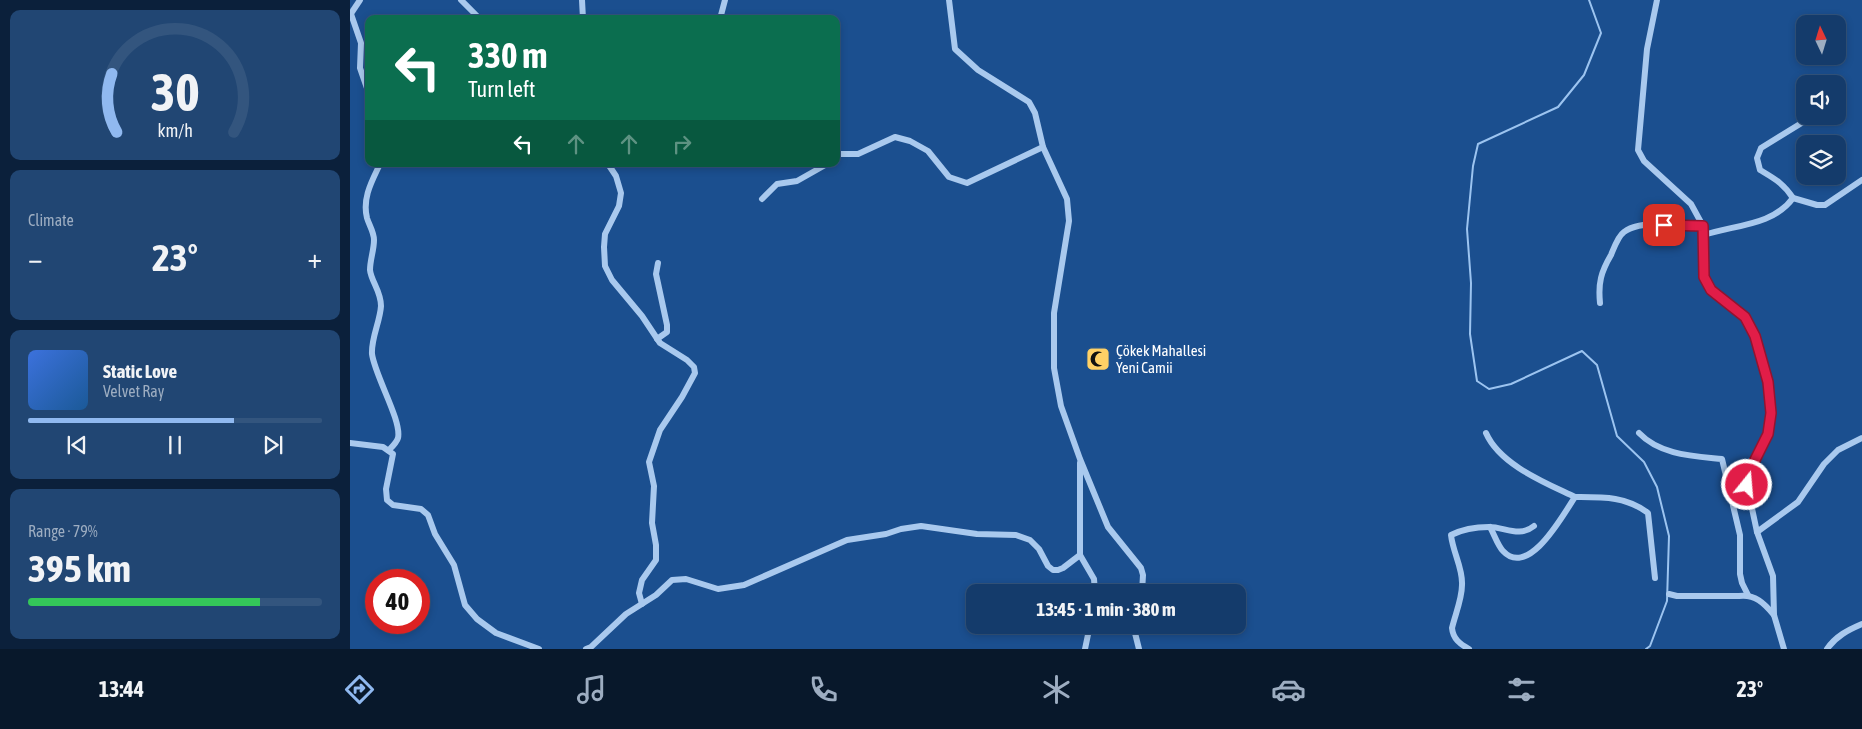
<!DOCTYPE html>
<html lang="en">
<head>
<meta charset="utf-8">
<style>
	:root { --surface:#143b6b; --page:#214673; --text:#f1f3f6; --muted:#9dadc1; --line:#33557e; --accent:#90b9f0 }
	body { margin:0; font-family:"Asap Condensed",sans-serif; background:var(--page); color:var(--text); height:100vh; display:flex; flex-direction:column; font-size:19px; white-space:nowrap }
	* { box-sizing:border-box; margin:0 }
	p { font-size:16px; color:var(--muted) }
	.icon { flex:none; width:28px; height:28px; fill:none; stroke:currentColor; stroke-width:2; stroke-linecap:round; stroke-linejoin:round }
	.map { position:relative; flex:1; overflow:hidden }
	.sheet { display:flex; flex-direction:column; gap:10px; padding:10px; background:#0b203b; width:350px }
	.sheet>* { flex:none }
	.banner { position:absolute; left:15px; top:15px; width:475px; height:152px; border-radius:10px; box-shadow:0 2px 8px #0003,0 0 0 1px var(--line); background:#0b6e4f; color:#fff; overflow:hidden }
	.needle { width:32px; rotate:356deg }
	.fabs { position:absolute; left:1446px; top:15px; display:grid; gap:10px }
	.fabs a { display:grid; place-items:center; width:50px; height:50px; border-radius:10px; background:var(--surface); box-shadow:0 2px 8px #0003,0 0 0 1px var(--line); font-size:25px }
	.speed { position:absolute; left:15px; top:569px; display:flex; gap:10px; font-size:25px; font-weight:700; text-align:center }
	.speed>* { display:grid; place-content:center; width:65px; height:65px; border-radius:50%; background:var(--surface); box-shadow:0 2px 8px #0003,0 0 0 1px var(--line); line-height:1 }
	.speed .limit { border:8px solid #d22; background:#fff; color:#111 }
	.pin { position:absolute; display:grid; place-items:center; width:42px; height:42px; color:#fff; margin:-21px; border-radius:10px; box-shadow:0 2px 8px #0006 }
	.me { position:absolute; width:55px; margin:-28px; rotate:17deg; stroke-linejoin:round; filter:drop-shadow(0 0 4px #0008) }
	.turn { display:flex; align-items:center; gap:18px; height:105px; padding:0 20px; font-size:22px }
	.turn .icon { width:65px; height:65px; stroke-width:2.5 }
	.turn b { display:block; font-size:35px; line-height:42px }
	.lanes { display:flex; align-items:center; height:48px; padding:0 20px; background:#0003; justify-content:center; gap:25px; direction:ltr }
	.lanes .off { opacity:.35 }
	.big { font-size:38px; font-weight:700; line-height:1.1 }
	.sheet .widget { flex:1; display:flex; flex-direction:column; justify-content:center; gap:8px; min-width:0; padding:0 18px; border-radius:10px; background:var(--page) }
	.sheet .dial { align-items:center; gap:0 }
	.dial svg { height:130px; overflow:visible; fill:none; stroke:var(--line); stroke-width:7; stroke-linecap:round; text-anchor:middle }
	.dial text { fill:var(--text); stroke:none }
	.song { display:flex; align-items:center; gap:15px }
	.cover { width:60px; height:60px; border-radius:8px; background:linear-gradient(135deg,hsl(220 70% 55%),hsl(210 70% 35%)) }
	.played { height:5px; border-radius:2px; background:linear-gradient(90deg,var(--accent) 70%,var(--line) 70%) }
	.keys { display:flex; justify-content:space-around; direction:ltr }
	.heat { display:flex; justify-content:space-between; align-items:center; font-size:28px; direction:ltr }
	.charge { height:8px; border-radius:4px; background:linear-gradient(90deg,#34c759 79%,var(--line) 0) }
	.trip { position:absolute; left:616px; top:584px; width:280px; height:50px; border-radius:10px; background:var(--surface); box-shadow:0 2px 8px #0003,0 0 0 1px var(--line); font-weight:700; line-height:50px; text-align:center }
	.dock { display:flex; height:80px; justify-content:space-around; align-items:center; background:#08182b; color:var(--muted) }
	.dock .icon { width:35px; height:35px }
	.dock .on { color:var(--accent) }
	.dock b { font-size:22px; color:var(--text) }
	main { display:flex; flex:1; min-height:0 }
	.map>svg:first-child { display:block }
</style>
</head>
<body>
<main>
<section class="sheet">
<div class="widget dial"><svg viewBox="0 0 100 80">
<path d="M14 69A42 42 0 1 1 86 69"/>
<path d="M14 69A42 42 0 0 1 11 33" stroke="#90b9f0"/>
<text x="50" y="56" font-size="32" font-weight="700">30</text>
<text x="50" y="72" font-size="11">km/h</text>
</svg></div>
<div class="widget"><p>Climate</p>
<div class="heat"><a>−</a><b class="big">23°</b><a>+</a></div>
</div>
<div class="widget">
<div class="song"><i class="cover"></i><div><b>Static Love</b><p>Velvet Ray</p></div></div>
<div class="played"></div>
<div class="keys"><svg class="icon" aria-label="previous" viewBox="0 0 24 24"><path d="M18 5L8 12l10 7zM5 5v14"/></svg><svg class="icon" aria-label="pause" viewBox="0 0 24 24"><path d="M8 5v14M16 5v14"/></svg><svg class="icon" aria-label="next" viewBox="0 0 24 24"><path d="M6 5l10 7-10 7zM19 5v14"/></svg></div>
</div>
<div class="widget"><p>Range · 79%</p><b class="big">395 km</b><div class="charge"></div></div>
</section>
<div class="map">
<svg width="1512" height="649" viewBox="0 0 1512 649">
	<rect width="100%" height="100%" fill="#1b4f8f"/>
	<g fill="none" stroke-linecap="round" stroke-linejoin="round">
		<path stroke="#9cc4f0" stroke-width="2" d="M1239,0L1251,33L1234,75L1208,107L1128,144L1123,166L1117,229L1121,283L1120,334L1127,381L1139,389L1161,384L1232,351L1247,365L1267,436L1294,462L1307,487L1319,536L1317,601L1300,646L1296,649"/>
		<g stroke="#a9c9ee" stroke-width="6">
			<path d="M111,0L130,19"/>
			<path d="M232,0L233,19"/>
			<path d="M599,0L605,49L628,70L679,102L685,113L693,147L717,199L719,221L704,313V368L711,406L730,459L758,527L791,568L793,575L792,592"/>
			<path d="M1307,0L1297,49L1288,150L1294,161L1341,204L1353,226L1354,277L1361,290L1395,317L1405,336L1418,382L1421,413L1418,434L1401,468L1397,485L1407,532L1423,576L1424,615L1434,649"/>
			<path d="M1,14L11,43L10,68L19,94"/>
			<path d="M0,15L10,0"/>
			<path d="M370,19L375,0"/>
			<path d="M486,154H508L545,137L560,141L578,151L599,177L617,183L693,147"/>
			<path d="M30,164C22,181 12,198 17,218C19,225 24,232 24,240C24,250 20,260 20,270C21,281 31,291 31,306C30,322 21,338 22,354C25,376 52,421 48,438C47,442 42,447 39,450"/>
			<path d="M258,164L266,176L271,193L269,206L255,234L254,247L255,266L262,280L292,316L310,343L337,360L344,367L345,373L332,397L310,430L299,462L304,486L302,523L306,545V560L292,580L289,593L292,604"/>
			<path d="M1443,198L1467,205H1475L1512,180"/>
			<path d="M412,199L427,184L447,181L477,164"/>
			<path d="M1354,235C1383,225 1423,226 1443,198C1433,183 1425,179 1410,170L1407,158L1411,148L1463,116"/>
			<path d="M1250,303C1248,283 1251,272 1261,255C1264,248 1268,236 1274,232C1289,220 1335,224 1353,226"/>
			<path d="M307,339L317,332V325L306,274L308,263"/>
			<path d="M1136,433C1150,465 1196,483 1225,497"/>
			<path d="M1289,433C1310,455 1343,456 1372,459L1390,535V574L1392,583L1398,595"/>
			<path d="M0,443L33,447L43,454L36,489L37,500L43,505L71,509L78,515L85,534L104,565L115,605L127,619L146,633L189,649"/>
			<path d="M730,463V555L744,579L745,592"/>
			<path d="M1140,527C1144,534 1148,546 1153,551C1179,579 1214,513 1225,497C1252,497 1276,496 1298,513L1305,578"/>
			<path d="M1407,532L1448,502L1474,464L1488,450L1512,438"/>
			<path d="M1319,594L1327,596H1389C1405,594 1414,603 1424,615"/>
			<path d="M783,625L789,649"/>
			<path d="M236,649L241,647L276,614L306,595L322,580L336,579L368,589L394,585L497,540L536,534L551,529L571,526L627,534L666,535L680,540L689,549L698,566L703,570H708L713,568L730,555"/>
			<path d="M735,649L740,625"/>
			<path d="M1119,649C1110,644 1103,639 1102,628C1105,615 1112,599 1112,585C1113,568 1103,553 1101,535C1113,529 1125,527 1139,527C1155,527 1169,538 1184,526"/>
			<path d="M1477,649C1486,636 1498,630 1512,624"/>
		</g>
	</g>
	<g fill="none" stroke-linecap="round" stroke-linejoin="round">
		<g stroke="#92132f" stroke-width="12">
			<path id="route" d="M1314,225L1353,226L1354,277L1361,290L1395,317L1405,336L1418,382L1421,413L1418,434L1401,468L1397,485"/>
		</g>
		<use href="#route" stroke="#e11d48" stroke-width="9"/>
	</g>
	<defs>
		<g id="mosque-square" transform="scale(1.25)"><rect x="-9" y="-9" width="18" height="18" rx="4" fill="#ffd166" stroke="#1b4f8f"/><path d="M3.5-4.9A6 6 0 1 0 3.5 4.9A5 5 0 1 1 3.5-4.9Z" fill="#111"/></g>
	</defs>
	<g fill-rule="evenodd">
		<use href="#mosque-square" x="748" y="359"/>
	</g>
	<g text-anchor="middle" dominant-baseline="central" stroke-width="5" stroke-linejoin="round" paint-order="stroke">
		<g font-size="15" fill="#fff" stroke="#1b4f8f" text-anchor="start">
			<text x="766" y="350">Çökek Mahallesi<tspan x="766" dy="17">Yeni Camii</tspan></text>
		</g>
	</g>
</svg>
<div class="fabs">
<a><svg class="needle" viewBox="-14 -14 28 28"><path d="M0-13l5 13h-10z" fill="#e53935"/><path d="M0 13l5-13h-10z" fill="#9dadc1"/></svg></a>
<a><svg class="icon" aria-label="sound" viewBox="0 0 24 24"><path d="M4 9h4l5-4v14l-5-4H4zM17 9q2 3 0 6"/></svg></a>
<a><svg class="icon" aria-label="layers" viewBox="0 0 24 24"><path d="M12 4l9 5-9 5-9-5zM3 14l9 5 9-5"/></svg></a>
</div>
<div class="speed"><div class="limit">40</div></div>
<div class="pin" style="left:1314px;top:225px;background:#d93025"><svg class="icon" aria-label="arrive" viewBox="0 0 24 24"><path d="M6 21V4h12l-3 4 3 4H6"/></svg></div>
<svg class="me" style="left:1397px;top:485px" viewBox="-20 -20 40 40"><circle r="17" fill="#e11d48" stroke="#fff" stroke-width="3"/><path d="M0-11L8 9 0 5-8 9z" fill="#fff"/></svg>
<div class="trip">13:45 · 1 min · 380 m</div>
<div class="banner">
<div class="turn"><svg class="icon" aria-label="left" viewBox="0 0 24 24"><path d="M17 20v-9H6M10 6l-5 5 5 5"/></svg><div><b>330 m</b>Turn left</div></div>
<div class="lanes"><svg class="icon" aria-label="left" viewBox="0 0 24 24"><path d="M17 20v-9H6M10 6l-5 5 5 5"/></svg><svg class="icon off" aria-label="ahead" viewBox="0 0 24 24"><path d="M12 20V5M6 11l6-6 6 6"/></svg><svg class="icon off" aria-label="ahead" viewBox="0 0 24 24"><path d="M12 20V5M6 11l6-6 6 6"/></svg><svg class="icon off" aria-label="right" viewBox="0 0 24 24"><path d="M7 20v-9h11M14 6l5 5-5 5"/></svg></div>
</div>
</div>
</main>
<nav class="dock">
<b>13:44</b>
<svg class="icon on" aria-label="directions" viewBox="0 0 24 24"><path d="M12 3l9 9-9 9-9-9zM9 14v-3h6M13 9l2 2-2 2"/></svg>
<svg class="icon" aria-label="music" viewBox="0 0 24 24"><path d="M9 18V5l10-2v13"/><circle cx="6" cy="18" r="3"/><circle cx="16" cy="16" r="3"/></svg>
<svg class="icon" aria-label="phone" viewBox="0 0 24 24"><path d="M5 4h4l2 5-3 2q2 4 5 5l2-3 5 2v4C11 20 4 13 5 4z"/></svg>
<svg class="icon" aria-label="climate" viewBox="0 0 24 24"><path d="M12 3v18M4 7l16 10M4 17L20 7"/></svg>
<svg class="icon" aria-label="car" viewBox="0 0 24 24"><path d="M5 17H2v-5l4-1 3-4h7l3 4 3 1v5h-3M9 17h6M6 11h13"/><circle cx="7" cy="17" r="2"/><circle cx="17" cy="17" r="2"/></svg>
<svg class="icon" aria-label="filters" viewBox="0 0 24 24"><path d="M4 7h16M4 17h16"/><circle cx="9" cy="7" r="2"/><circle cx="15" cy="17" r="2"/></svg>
<b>23°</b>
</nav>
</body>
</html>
